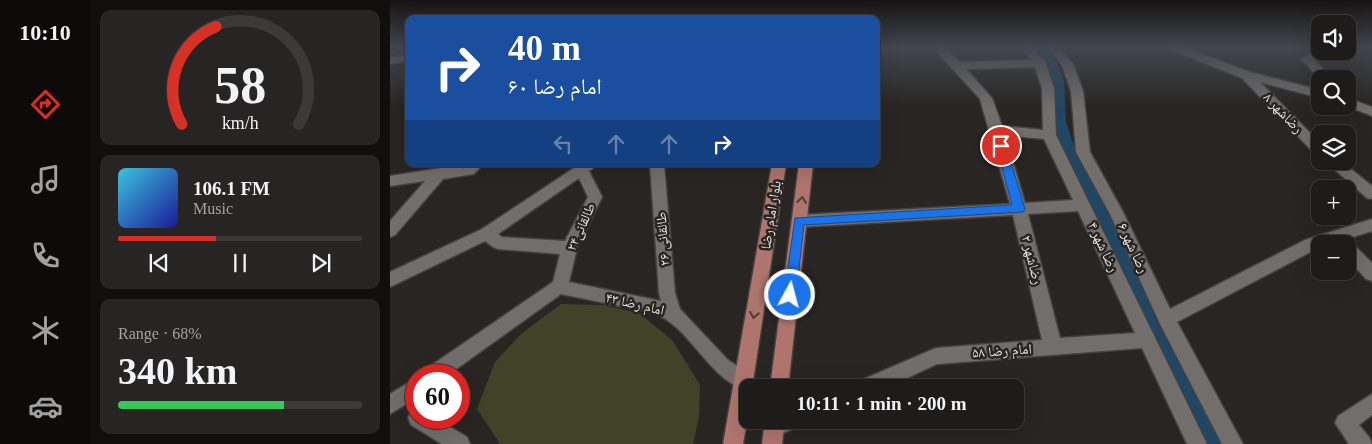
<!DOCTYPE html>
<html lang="en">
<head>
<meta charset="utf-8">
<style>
	:root { --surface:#1e1c1a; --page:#262523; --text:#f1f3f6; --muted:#a1a1a2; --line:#3c3a39; --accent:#d93025 }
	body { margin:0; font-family:"Times New Roman","Noto Naskh Arabic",serif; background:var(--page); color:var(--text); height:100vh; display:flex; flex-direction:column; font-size:19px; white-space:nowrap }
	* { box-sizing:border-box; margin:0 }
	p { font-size:16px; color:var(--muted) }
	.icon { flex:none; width:28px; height:28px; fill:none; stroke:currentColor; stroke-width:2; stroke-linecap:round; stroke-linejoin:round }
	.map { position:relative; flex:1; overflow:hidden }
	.side { display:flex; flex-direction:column; gap:10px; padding:10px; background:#100f0e; width:300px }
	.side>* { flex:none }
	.banner { position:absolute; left:15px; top:15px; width:475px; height:152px; border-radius:10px; box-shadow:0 5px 20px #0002,0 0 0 1px var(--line); background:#1a4fa0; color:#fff; overflow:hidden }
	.fabs { position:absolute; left:921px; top:15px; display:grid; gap:10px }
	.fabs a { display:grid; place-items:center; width:45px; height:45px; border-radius:10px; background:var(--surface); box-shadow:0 5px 20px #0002,0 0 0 1px var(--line); font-size:25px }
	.speed { position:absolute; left:15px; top:364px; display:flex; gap:10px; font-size:25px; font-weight:700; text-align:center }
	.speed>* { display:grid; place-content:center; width:65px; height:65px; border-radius:50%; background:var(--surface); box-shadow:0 5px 20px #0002,0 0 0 1px var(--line); line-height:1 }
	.speed .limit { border:8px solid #d22; background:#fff; color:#111 }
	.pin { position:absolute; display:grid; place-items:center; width:42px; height:42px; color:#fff; margin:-21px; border:2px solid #fff; border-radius:50%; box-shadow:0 1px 5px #0007 }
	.me { position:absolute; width:55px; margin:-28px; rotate:7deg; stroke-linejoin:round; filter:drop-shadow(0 0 4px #0008) }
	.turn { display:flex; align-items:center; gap:18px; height:105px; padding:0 20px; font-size:22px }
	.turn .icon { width:65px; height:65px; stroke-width:2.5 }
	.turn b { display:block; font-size:35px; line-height:42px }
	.lanes { display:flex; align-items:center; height:48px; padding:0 20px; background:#0003; justify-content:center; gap:25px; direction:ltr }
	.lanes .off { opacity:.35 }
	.big { font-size:38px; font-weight:600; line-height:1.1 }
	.side .tile { flex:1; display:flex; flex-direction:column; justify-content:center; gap:8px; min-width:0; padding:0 18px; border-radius:10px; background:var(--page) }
	.side .dial { align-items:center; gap:0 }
	.dial svg { height:130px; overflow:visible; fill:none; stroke:var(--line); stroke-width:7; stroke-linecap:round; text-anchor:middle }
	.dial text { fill:var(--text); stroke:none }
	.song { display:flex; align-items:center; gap:15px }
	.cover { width:60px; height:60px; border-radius:8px; background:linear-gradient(135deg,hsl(190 70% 55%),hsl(240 70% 35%)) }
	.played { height:5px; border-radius:2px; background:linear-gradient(90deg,var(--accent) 40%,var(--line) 40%) }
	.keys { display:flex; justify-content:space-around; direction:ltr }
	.charge { height:8px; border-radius:4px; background:linear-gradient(90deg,#34c759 68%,var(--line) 0) }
	.trip { position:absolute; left:349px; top:379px; width:285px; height:50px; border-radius:10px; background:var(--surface); box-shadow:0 5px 20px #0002,0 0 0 1px var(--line); font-weight:600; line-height:50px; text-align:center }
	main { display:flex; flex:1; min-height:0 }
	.dock { display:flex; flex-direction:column; width:90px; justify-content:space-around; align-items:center; background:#0c0b0a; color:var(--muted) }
	.dock .icon { width:35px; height:35px }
	.dock .selected { color:var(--accent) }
	.dock b { font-size:22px; color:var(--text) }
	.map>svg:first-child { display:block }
</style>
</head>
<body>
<main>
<nav class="dock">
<b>10:10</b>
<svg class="icon selected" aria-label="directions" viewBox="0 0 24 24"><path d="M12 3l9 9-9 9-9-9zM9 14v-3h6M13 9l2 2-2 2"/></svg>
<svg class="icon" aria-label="music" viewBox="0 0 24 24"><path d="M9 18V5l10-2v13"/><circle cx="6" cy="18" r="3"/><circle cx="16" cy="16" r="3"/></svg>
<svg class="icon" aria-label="phone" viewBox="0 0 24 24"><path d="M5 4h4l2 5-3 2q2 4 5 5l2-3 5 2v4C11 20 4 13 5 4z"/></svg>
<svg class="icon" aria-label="climate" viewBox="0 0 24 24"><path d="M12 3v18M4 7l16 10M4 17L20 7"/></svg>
<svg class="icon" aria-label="car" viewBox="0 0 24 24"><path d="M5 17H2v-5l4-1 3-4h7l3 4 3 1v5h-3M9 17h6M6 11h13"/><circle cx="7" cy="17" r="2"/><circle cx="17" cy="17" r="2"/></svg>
</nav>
<section class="side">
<div class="tile dial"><svg viewBox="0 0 100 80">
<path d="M14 69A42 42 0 1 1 86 69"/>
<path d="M14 69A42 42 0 0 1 35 9" stroke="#d93025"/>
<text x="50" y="56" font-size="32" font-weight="700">58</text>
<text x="50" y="72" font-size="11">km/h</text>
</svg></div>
<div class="tile">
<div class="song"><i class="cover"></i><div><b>106.1 FM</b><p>Music</p></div></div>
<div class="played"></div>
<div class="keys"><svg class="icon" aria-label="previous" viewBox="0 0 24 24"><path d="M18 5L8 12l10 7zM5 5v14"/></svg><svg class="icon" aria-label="pause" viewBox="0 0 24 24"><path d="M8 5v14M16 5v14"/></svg><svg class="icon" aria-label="next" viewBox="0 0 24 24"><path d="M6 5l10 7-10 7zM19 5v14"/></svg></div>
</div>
<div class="tile"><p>Range · 68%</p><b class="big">340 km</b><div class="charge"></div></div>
</section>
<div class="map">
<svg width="982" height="444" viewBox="0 0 982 444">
	<rect width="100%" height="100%" fill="#282522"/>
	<path fill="#414328" d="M171,304L213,305L249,313L282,340L310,385L309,417L303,444H110L87,409L105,362L132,333Z"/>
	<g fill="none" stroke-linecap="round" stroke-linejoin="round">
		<path fill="#204665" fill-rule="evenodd" d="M644,47H655L667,63L674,81L676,122L684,146L745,264L766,320L835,444H814L753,328L729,264L670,146L664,122L662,81L655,63Z"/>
		<g stroke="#44413f" stroke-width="3">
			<g id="minor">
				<path d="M543,47H554L570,62L641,60L632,47H643L652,60L655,61L664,88L666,135L817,444H797L752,348L547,364L496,388H465L467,382L546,348L652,340L623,215L409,227L404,225L402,221L404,217L409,215L620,204L590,99ZM645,67L652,88L653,130L612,126L602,98L576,69ZM615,135L654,139L683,200L635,203ZM688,211L745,333L670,338L638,214Z"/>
				<path d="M657,47H668L683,64L693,91L700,152L734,214L780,309L915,240L982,219V231L941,244H930V247L787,322L853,444H832L770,324L720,214L686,152L681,91L672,65Z"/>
				<path d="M778,47H793L860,72L930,90V98L870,82L930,143V156L925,154L852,78L779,49Z"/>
				<path d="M930,48V51H937L924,60L943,79H930L911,59Z"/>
				<path d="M19,53V60L0,64V58Z"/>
				<path d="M958,98L982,107V116L957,106Z"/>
				<path d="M935,161H951L982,186V199L977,198Z"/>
				<path d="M77,164H93L84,174L53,179L5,235L0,237V221L35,181L0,186V176Z"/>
				<path d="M183,164H204L203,168L199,171L212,197L187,248L179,282L271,301L269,293L260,164H274L285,293L290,309L338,360L361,375L363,381L361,387L354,390C315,374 300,327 264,313L171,294L58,375H34L36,369L163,282L170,254L108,249L103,247L95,241L0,287V272L92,229L184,168ZM189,178L198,197L175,241L112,237L108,234Z"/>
				<path d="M958,243L964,245L982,263V281L976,279L958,259V244H955Z"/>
				<path d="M26,378V398L0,414V394Z"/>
				<path d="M982,394V415L969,425L979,437L982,444H959L945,423L948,416Z"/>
				<path d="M26,409V418H45L77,437L80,444H52L21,425L18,418L21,411Z"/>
				<path d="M377,420H410L407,427L384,437L377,434L374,427Z"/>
			</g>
		</g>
		<g stroke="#44413f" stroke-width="3">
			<g id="major">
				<path d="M382,164H396L362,388H358V415L353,444H333Z"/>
				<path d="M409,164H423L398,388H380Z"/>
				<path d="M375,420H395L392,444H372Z"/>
			</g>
		</g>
		<use href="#minor" fill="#726e6b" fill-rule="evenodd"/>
		<use href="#major" fill="#af756c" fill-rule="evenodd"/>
	</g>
	<defs><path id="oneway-chevron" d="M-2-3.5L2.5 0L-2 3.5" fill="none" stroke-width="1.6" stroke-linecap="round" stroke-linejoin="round" transform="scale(1.25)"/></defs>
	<g stroke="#503d38">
		<use href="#oneway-chevron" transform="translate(412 200) rotate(-83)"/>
		<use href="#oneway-chevron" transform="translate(364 315) rotate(99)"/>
	</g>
	<linearGradient id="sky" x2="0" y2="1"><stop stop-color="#161413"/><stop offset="0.43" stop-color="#42464f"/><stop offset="1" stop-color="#42464f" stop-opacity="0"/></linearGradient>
	<rect width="982" height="109" fill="url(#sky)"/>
	<path fill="#1a73e8" stroke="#114b97" d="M611,142L616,146L635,209L633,212L414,225L406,295L404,299L400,300L396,299L394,295L405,218L622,205L606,146Z"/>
	<g text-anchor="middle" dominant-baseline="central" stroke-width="5" stroke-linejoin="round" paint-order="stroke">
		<g font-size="14" fill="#e5e3e1" stroke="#282522">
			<text transform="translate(893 113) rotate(46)">رضاشهر ۸</text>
			<text transform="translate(381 215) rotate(-81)">بلوار امام رضا</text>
			<text transform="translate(191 227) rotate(-66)">طالقانی۲۴</text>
			<text transform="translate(273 239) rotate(-94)">طالقانی ۲۶</text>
			<text transform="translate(713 247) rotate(65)">رضا شهر ۴</text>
			<text transform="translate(743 248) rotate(65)">رضا شهر ۶</text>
			<text transform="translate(642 260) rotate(76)">رضاشهر ۲</text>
			<text transform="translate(245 304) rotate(13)">امام رضا ۴۳</text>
			<text transform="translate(612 351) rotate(-4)">امام رضا ۵۸</text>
		</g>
	</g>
</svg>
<div class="fabs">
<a><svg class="icon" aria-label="sound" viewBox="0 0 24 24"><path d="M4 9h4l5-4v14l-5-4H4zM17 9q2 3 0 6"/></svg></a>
<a><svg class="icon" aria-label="search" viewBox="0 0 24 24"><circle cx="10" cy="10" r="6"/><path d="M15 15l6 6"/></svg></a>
<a><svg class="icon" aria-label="layers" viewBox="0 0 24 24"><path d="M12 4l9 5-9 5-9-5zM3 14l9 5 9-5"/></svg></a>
<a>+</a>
<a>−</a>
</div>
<div class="speed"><div class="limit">60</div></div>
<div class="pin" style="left:611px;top:146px;background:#d93025"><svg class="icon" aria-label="arrive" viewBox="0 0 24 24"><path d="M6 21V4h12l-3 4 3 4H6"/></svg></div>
<svg class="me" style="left:400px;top:295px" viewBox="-20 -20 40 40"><circle r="17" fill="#1a73e8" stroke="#fff" stroke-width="3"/><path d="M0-11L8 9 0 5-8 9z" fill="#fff"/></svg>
<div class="trip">10:11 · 1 min · 200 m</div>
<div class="banner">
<div class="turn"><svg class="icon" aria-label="right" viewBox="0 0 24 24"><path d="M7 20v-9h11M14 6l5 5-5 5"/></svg><div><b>40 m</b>امام رضا ۶۰</div></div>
<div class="lanes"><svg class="icon off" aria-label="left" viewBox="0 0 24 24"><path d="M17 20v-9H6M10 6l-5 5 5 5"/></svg><svg class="icon off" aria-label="ahead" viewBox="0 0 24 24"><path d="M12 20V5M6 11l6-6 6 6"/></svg><svg class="icon off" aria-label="ahead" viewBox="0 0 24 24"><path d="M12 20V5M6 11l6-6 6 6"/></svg><svg class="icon" aria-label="right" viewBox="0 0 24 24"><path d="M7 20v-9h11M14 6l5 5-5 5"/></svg></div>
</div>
</div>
</main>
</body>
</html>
